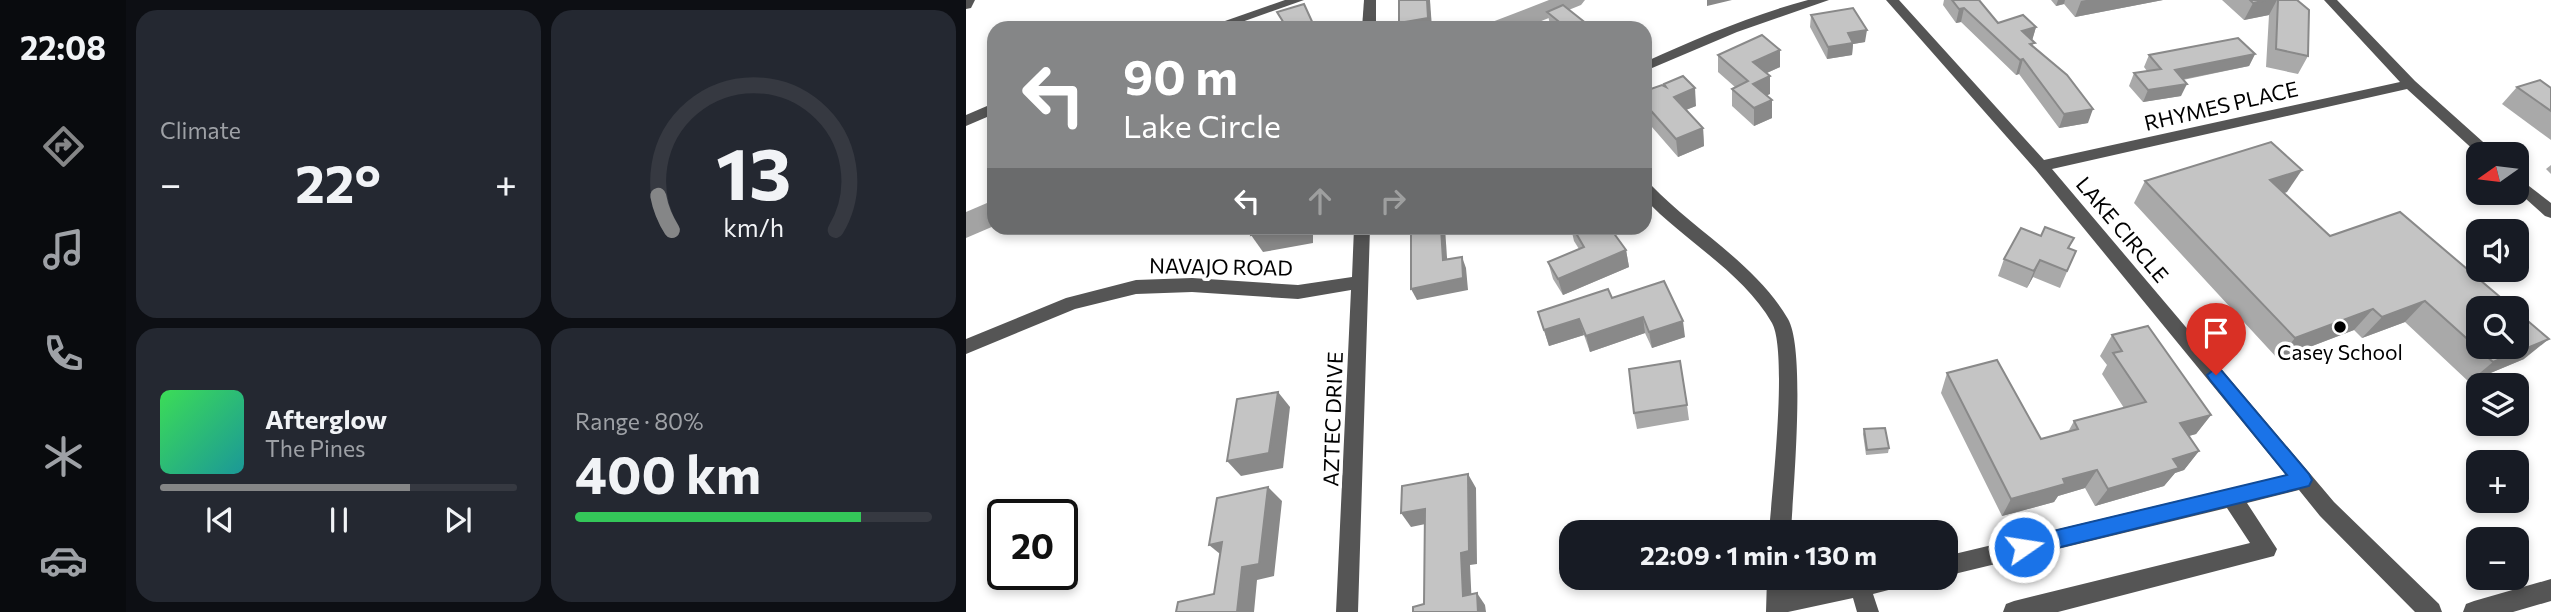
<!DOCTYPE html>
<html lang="en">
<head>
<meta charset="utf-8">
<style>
	:root { --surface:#171b24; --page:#242831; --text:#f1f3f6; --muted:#9ea1a6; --line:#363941; --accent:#858687 }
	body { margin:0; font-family:Commissioner,sans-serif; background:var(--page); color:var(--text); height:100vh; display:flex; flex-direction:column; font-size:26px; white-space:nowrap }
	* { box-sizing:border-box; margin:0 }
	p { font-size:23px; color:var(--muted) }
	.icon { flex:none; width:38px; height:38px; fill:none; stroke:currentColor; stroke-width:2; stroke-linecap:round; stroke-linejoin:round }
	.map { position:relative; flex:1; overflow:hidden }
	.sheet { display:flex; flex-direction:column; gap:10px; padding:10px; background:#0d0f14; width:840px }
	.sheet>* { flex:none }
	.top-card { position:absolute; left:21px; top:21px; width:665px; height:214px; border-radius:21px; box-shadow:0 4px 10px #0003; background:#858687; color:#fff; overflow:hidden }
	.needle { width:46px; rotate:256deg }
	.controls { position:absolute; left:1500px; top:142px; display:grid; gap:14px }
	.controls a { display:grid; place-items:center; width:63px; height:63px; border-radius:14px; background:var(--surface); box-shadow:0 4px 10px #0003; font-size:35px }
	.speed { position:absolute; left:21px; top:499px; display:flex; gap:14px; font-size:35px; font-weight:700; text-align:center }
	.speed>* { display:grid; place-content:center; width:91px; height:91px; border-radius:50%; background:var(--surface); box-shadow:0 4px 10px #0003; line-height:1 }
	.speed .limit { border:4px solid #111; border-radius:10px; background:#fff; color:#111 }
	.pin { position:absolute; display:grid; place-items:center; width:60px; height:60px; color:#fff; margin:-72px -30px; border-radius:50% 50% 50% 0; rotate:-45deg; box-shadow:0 0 7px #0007 }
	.pin .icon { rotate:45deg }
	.me { position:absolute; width:77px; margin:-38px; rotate:77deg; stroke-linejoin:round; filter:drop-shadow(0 0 5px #0008) }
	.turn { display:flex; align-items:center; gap:24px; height:147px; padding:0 21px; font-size:32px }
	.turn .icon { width:91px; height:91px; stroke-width:2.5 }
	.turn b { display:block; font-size:49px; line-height:60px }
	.lanes { display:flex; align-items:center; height:66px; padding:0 21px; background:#0003; justify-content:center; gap:35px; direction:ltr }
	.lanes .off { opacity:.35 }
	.big { font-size:52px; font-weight:700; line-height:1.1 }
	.sheet .widget { flex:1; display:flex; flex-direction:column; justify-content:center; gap:10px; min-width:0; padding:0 24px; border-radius:21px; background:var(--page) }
	.sheet .dial { align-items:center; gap:0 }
	.dial svg { height:182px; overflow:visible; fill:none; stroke:var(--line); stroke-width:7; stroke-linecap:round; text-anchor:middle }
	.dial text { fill:var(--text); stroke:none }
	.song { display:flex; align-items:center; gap:21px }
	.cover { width:84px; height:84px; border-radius:10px; background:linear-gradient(135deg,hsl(130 70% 55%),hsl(180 70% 35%)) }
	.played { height:7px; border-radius:4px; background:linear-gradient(90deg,var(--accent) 70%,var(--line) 70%) }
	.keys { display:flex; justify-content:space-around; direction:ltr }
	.heat { display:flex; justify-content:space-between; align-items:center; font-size:38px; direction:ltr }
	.charge { height:10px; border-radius:5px; background:linear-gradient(90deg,#34c759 80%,var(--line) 0) }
	.sheet .tiles { flex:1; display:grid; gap:10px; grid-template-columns:repeat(2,1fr) }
	.trip { position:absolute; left:593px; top:520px; width:399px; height:70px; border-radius:21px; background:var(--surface); box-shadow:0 4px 10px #0003; font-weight:700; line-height:70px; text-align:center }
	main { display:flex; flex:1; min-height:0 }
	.dock { display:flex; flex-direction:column; width:126px; justify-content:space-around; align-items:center; background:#090b0e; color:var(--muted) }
	.dock .icon { width:49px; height:49px }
	.dock .active { color:var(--accent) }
	.dock b { font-size:32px; color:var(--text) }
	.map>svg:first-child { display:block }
</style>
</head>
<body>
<main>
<nav class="dock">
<b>22:08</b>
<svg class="icon active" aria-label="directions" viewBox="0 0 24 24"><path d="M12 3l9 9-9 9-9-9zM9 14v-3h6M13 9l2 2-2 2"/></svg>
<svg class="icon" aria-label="music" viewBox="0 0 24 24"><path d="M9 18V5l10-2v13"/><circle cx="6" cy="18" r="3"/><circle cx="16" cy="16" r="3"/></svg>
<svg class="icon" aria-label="phone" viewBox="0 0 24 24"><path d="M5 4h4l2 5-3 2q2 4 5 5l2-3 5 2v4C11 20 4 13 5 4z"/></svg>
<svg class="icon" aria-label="climate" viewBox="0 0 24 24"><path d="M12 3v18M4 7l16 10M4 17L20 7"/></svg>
<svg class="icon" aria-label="car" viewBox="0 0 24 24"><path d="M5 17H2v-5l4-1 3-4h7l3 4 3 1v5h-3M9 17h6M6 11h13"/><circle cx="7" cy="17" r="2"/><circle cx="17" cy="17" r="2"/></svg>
</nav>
<section class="sheet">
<div class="tiles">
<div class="widget"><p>Climate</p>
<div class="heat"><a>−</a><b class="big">22°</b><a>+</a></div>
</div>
<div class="widget dial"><svg viewBox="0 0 100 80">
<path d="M14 69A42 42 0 1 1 86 69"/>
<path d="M14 69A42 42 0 0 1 8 54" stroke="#858687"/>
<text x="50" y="56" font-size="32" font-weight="700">13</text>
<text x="50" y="72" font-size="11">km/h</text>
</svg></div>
<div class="widget">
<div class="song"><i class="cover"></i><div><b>Afterglow</b><p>The Pines</p></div></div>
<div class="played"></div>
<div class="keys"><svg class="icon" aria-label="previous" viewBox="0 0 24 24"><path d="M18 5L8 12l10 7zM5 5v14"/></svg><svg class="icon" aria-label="pause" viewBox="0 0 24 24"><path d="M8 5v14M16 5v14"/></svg><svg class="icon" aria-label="next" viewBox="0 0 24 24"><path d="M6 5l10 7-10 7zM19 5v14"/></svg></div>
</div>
<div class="widget"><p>Range · 80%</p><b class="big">400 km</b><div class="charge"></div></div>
</div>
</section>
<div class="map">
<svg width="1585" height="612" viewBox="0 0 1585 612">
	<rect width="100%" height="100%" fill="#fff"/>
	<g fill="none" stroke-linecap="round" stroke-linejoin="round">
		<g fill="#a3a3a3" fill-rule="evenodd">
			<path d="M583,0H619L615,5L558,28H522L526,22Z"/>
			<path d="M28,200V226L0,238V212Z"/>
		</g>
		<g fill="#555" fill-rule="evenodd">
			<path d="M0,0H9L5,8L0,9Z"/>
			<path d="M319,0H338L259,28H239Z"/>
			<path d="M398,0H410V28H396Z"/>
			<path d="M842,0H863L771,32L679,71V62C732,38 786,15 842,0Z"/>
			<path d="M920,0H933L1078,160L1434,82L1358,0H1371L1449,81L1526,150L1529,154H1512L1441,89L1086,169L1368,502L1473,604L1476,612H1449L1354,516L1333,490L1281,503L1311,549L1308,556L1092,612H1037L1040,604L1048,601L1284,543L1261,508L980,576V556L1320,475L1070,170Z"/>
			<path d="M28,103V114L0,126V115Z"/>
			<path d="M1550,176L1585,203V218L1579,216L1550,190Z"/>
			<path d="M679,183L685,185C728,230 790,264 822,319C840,350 827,491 825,532H803C806,493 822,352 806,323C777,272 718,241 679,199Z"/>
			<path d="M388,228H404L392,612H370L385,290L332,299L226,292L170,294L109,309L0,354V339L100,298L170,280L226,278L332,285L386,277Z"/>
			<path d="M801,578H823V590L881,578H941L938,586L907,594L913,612H891L887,598L822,612H800Z"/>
			<path d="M1585,579V601L1547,612H1497L1500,604L1508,601Z"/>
		</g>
	</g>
	<g fill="#a9a9a9">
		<path d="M978,0H1013L1032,23L1070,27L1066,40L1067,47L1122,123L1093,128L1053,74L1050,75L995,22L990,23L977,5Z"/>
		<path d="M1085,0H1197L1109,17L1098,4L1090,6Z"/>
		<path d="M1256,0H1331L1342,56L1332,74L1300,67L1303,15L1278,20Z"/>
		<path d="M581,12L626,28H585Z"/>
		<path d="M845,15L899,42L887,44L886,55L861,59L844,27Z"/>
		<path d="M814,50V67L801,73L804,94L801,95L806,118L788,126L766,106V89L769,87L752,72V55Z"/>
		<path d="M1289,54L1283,66L1217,80L1215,96L1177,102L1163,86L1168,73L1181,71L1178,67L1183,55Z"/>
		<path d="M1551,87L1585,88V140L1536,104Z"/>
		<path d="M679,91L730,106L720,110L737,128L738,146L712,157L679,119Z"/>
		<path d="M1585,165V174L1580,169Z"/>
		<path d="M1179,181L1321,192L1318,193L1364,236L1558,359L1503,382L1439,322L1396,338L1388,330L1312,359L1168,203Z"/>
		<path d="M605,228H644L660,250L663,267L597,295L587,279L582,262L613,249L608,241Z"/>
		<path d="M1075,236L1108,238L1103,248L1110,251L1094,288L1067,277L1061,288L1032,276L1038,259Z"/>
		<path d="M646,298L719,337L686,348L679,333L624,352L618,335L583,346L572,312Z"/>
		<path d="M1146,335L1245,415L1230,434L1223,436L1233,451L1218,470L1209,473L1198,486L1129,506L1119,488L1092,496L1088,502L1036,516L975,393L981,373L1075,439L1102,432L1108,421L1158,408L1136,374L1141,365L1134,356Z"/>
		<path d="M721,405L723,420L671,429L668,413Z"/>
		<path d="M898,429L923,448L922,453L900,455L897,434Z"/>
	</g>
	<g fill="#898989">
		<path d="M461,0H464L466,28H435L433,23Z"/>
		<path d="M741,0H766L741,6Z"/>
		<path d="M1092,0H1099L1098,4L1090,6Z"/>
		<path d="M1120,0H1197L1109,17L1115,1Z"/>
		<path d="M1301,0H1311L1303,15L1278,20L1287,3Z"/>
		<path d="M998,8L995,22L990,23L993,9Z"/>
		<path d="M1070,27L1066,41L1056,31Z"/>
		<path d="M901,30L899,42L887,44L886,55L861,59L862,47L882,33Z"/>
		<path d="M814,50V67L787,79V62Z"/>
		<path d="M1289,54L1283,66L1203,82L1209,70Z"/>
		<path d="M1057,59L1053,74L1050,75L1054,60Z"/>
		<path d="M804,76V94L787,101V84Z"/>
		<path d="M1221,84L1215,96L1177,102L1182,90Z"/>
		<path d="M729,88L730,106L709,114L708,97Z"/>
		<path d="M806,100V118L788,126V108Z"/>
		<path d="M1127,109L1122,123L1093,128L1098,114Z"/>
		<path d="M737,128L738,146L712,157L710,139Z"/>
		<path d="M1336,170L1321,192L1290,202L1304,180Z"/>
		<path d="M327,228H347V243L297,252L285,235Z"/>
		<path d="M475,228H479L482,272L477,260Z"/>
		<path d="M660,250L663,267L597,295L592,279Z"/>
		<path d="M496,257L500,268L502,290L451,300L445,289Z"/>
		<path d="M1074,260L1067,277L1061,288L1068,271Z"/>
		<path d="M1459,301L1439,322L1396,338L1416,317Z"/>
		<path d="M1407,309L1388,330L1312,359L1329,338Z"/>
		<path d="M677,317L679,333L624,352L620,336Z"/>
		<path d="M613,319L618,335L583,346L578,330Z"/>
		<path d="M717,321L719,337L686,348L683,332Z"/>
		<path d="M1583,339L1558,359L1503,382L1527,362Z"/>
		<path d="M312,392L324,407L317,468L275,476L261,461Z"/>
		<path d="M1245,415L1230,434L1200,442L1214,423Z"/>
		<path d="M1233,451L1218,470L1209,473L1198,486L1129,506L1142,489L1207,459Z"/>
		<path d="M1131,470L1119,488L1092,496L1088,502L1036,516L1045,499L1097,479Z"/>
		<path d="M502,474L510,488L511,564L504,565L506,608L497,596L495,553Z"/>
		<path d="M302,487L316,501L308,576L291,580L288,612H271L276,567Z"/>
		<path d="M459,509L469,522L445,527L435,513Z"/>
		<path d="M256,542L259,558L243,545Z"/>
		<path d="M511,593L519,605L520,612H512Z"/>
	</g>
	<g fill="#c4c4c4" stroke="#898989" stroke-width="2">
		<path d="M433,0H461L462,18L433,23Z"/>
		<path d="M986,0H1013L1032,23L1057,15L1070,27L1056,31L1069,43L1064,44L1101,75L1127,109L1098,114L1057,59L1054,60L998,8L993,9Z"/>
		<path d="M1284,0H1301L1287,3Z"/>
		<path d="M1312,0H1331L1343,10L1342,56L1310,49Z"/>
		<path d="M338,4L349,28H321L311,12Z"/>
		<path d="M597,5L626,28H591L597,25L581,12Z"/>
		<path d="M887,8L901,30L882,33L887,43L862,47L845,15Z"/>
		<path d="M796,35L814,50L787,62L804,76L787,84L806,100L788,108L766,89L782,81L752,55Z"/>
		<path d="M1272,38L1289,54L1209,70L1221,84L1182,90L1168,73L1195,69L1183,55Z"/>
		<path d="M717,76L729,88L708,97L737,128L710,139L679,104V91L696,85L700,87L698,84Z"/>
		<path d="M1574,80L1585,88V111L1551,87Z"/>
		<path d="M1305,142L1336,170L1304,180L1364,236L1434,212L1547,308H1512V346H1550V311L1583,339L1527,362L1459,301L1416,317L1407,309L1329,338L1179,181Z"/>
		<path d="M1079,227L1108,238L1102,248L1110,251L1101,271L1074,260L1068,271L1038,259L1055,228L1075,236Z"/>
		<path d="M286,228H327L285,235Z"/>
		<path d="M445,228H475L477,260L496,257L497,278L445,289Z"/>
		<path d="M607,228H644L660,250L592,279L582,262L618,247Z"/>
		<path d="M698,281L717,321L683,332L677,317L620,336L613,319L578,330L572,312L642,289L646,298Z"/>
		<path d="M1182,326L1245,415L1214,423L1233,451L1207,459L1213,468L1142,489L1131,470L1097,479L1099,484L1045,499L981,373L1031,360L1075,439L1112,429L1108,421L1180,402L1147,353L1156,351L1146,335Z"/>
		<path d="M714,361L721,405L668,413L663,369Z"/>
		<path d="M312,392L303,453L261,461L271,399Z"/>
		<path d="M919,428L923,448L901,450L898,429Z"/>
		<path d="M502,474L503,551L495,553L497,596L511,593L512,612H447V607L458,604L459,509L435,513L436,486Z"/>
		<path d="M302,487L293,564L276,567L271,612H210L212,602L248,594L256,542L243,545L251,498Z"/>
	</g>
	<path fill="#1a73e8" stroke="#114b97" stroke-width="2" d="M1250,368L1255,370L1343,474L1346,480L1343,486L1058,556L1051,553L1048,547L1051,540L1058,538L1321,475L1244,380L1241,375Z"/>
	<circle fill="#000" stroke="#fff" stroke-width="2.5" cx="1374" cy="327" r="7"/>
	<g text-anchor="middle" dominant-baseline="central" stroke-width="7" stroke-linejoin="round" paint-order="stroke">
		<g font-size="21" fill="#000" stroke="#fff">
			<text transform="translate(1255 105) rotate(-13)">RHYMES PLACE</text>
			<text transform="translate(1157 229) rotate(50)">LAKE CIRCLE</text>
			<text transform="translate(255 266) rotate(1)">NAVAJO ROAD</text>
			<text transform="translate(366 419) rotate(-88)">AZTEC DRIVE</text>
		</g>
		<g font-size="21" fill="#000" stroke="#fff">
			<text x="1374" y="351">Casey School</text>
		</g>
	</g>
</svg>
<div class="controls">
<a><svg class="needle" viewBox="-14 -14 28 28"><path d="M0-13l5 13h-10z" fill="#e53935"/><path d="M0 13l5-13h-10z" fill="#9ea1a6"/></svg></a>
<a><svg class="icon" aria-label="sound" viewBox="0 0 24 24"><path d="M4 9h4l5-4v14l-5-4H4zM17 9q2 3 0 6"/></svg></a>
<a><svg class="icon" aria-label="search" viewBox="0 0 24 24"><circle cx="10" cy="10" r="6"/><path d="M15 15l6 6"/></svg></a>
<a><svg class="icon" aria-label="layers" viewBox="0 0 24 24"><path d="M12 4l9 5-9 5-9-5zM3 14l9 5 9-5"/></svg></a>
<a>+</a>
<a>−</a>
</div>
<div class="speed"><div class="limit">20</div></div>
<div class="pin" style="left:1250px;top:375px;background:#d93025"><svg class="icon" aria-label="arrive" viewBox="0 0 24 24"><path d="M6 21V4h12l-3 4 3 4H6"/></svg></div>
<svg class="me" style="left:1058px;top:547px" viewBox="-20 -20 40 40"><circle r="17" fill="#1a73e8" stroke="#fff" stroke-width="3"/><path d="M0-11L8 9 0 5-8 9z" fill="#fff"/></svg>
<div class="trip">22:09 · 1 min · 130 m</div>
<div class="top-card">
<div class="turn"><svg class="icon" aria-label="left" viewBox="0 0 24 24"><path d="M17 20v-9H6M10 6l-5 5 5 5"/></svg><div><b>90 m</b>Lake Circle</div></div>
<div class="lanes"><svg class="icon" aria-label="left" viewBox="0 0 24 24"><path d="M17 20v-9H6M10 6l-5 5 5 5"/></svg><svg class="icon off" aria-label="ahead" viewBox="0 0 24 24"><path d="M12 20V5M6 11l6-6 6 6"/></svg><svg class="icon off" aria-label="right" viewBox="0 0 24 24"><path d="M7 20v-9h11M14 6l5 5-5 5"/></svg></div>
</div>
</div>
</main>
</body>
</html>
